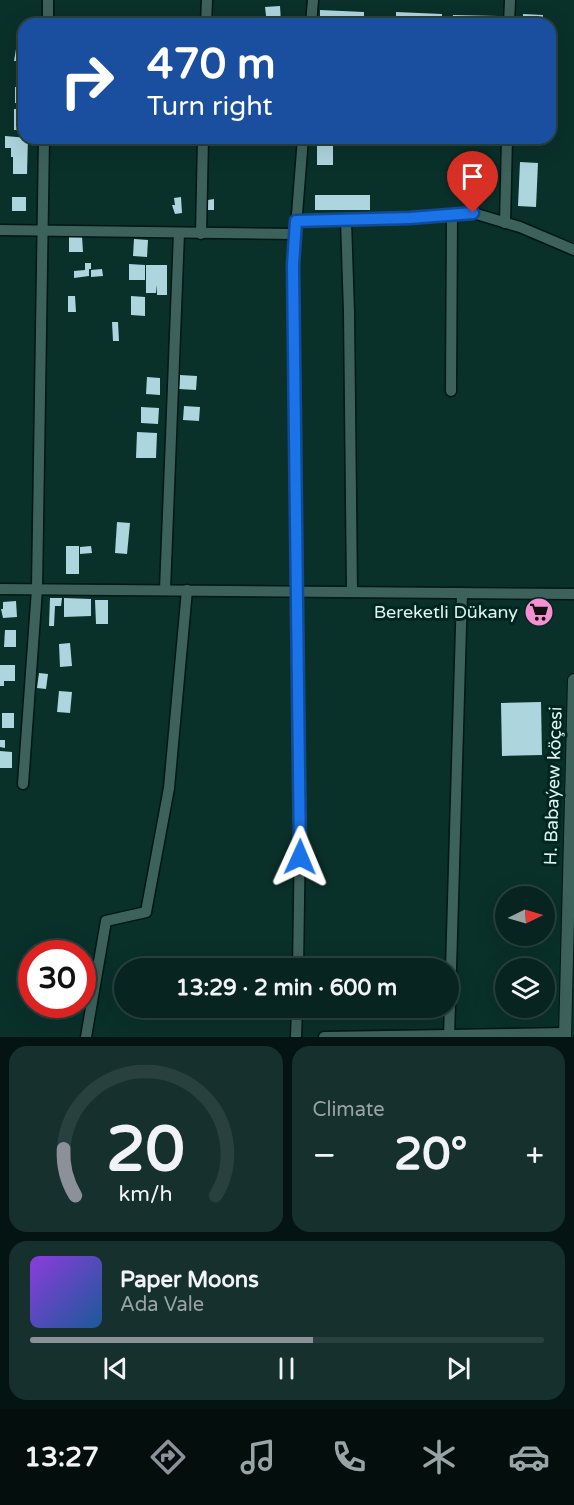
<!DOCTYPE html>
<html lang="en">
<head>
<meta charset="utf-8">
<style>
	:root { --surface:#082420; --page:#16302d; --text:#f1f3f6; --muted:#98a4a5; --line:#29413e; --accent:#8c9099 }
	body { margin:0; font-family:"Varela Round",sans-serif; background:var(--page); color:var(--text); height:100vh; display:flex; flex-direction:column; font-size:22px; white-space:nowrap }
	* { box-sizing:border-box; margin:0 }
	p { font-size:20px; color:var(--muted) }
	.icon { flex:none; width:33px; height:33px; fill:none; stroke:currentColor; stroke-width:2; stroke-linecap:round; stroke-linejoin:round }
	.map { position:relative; height:1037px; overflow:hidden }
	.side { display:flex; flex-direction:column; gap:9px; padding:9px; background:#041412; flex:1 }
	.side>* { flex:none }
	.guide { position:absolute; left:18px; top:18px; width:538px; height:126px; border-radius:18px; box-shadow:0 6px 24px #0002,0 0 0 2px var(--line); background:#1a4fa0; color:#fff; overflow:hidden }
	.needle { width:39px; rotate:85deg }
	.buttons { position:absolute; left:495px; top:886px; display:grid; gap:12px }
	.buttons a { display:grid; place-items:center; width:60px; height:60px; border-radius:50%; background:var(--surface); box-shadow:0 6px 24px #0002,0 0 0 2px var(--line); font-size:30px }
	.speed { position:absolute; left:18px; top:940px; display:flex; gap:12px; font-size:30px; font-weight:700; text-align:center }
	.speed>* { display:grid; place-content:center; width:78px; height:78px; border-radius:50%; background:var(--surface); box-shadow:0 6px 24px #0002,0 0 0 2px var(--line); line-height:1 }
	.speed .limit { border:9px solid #d22; background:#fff; color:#111 }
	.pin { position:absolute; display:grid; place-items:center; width:51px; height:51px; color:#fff; margin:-62px -26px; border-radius:50% 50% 50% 0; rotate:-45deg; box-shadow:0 0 6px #0007 }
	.pin .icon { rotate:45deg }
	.me { position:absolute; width:66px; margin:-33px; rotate:1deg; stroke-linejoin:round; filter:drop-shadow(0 0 4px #0008) }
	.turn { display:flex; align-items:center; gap:21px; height:126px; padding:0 30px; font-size:27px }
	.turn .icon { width:78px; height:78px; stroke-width:2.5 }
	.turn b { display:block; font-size:42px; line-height:51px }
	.big { font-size:45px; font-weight:700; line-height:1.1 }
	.side .card { flex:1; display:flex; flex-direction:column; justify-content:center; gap:9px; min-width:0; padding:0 21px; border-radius:18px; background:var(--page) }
	.side .dial { align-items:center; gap:0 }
	.dial svg { height:156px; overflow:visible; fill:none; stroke:var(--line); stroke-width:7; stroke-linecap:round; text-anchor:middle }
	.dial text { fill:var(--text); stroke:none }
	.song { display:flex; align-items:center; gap:18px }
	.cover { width:72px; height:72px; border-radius:9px; background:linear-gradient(135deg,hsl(270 70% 55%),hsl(210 70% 35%)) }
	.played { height:6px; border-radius:3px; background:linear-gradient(90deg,var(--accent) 55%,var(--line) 55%) }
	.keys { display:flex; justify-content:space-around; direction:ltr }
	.heat { display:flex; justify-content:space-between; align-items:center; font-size:33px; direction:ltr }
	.side .tiles { flex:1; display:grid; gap:9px; grid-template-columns:1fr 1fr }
	.card:last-child { grid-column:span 2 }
	.trip { position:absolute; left:114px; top:958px; width:345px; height:60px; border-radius:30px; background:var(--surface); box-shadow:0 6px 24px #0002,0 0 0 2px var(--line); font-weight:700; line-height:60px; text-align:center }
	.menu { display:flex; height:96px; justify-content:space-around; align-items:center; background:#030e0d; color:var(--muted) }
	.menu .icon { width:42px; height:42px }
	.menu .current { color:var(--accent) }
	.menu b { font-size:27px; color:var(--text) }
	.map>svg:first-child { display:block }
</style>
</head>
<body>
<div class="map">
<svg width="574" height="1037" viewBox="0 0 574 1037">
	<rect width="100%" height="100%" fill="#0a302a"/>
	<g fill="#add5de">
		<path d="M280,6L281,23L267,24L265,7Z"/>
		<path d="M320,10L364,12V24H320Z"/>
		<path d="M396,12L442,14V24H396Z"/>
		<path d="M523,14L543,15V24H523Z"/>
		<path d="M453,15L498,16V24H452Z"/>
		<path d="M16,49H24V66H16V61H14Z"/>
		<rect x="15" y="87" width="9" height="16"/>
		<rect x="14" y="109" width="10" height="21"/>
		<path d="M5,136L28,138L27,174H13V157H11V148H5Z"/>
		<rect x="317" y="138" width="16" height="27"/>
		<path d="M520,162L538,163L536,207L518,206Z"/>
		<rect x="315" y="195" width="55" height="15"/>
		<rect x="12" y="197" width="14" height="14"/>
		<path d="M181,197L182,213L175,214L172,205H175L174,198Z"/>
		<path d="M214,199V210H208V200Z"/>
		<path d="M69,236H82L83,252H69Z"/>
		<path d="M134,239L148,240L147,257L133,256Z"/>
		<path d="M85,263H91V269H89V276L74,278V271L85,270Z"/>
		<path d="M129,264L145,265V280H129Z"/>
		<path d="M146,265H167V295H157V285L156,293H146Z"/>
		<path d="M102,269L103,276L91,277V270Z"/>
		<path d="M68,296H75L76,312H68Z"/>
		<path d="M131,296L145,297V316L131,315Z"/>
		<path d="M112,322H118L119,341H113Z"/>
		<path d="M180,375L197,376L196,390L179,389Z"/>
		<path d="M147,377L160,378V395L146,394Z"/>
		<path d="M184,406L200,407L199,421L183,420Z"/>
		<path d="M141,407L159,408L158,424L141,423Z"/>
		<path d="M137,432L157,433L156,458H136Z"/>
		<path d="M117,522L130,523L127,554L115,553Z"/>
		<rect x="66" y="546" width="13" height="28"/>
		<path d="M91,546L92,553L80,554V547Z"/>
		<path d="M50,598H62L61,606H55L54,626H49Z"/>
		<path d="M64,598L91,599V616L64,617Z"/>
		<path d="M95,600H108V624H96Z"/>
		<path d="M16,601L17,617L3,618L1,609H3V602Z"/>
		<path d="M5,630H16V647H4Z"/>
		<path d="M70,643L72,666L60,667L59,644Z"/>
		<path d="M0,665H15V681H4V686H0Z"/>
		<path d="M39,673L48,674L46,689L37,688Z"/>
		<path d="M59,691L72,692L70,713L57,712Z"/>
		<path d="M541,702L542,755L502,756L501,703Z"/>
		<rect x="2" y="713" width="12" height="15"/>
		<path d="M0,740H5V748L0,747Z"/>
		<path d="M0,751L12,752V768H0Z"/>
	</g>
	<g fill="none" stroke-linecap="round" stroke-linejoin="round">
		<g stroke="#001713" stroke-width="13">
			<g id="minor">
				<path d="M48,24V0"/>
				<path d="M206,24L207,0"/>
				<path d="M311,24L313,0"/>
				<path d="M509,24L510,0"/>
				<path d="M346,220L349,312L352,592"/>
				<path d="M296,221L410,218L473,213L520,227L574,250"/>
				<path d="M505,223L507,138"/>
				<path d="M0,230L295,234"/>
				<path d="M201,234L203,138"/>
				<path d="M451,391L452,215"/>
				<path d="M0,589L574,594"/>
				<path d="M165,590L179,233"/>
				<path d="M23,784L37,589L44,138"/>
				<path d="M298,969L300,834L293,265L303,138"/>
				<path d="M86,1037L106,921L146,912L169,788L187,590"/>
				<path d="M296,1037L297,1008"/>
				<path d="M324,1037L565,1033"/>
				<path d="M449,1037L462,593"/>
			</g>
		</g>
		<g stroke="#001713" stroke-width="14">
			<path id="tertiary" d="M565,1037L574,680"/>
		</g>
		<use href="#minor" stroke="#3d625b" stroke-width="10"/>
		<use href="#tertiary" stroke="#3d625b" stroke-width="12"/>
	</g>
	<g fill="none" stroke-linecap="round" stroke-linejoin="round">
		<g stroke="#114b97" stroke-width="15">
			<path id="route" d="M300,857L293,265L296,221L410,218L473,213"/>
		</g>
		<use href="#route" stroke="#1a73e8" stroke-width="10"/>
	</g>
	<defs>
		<g id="supermarket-disc" transform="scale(1.5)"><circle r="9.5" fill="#f591d2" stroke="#002621"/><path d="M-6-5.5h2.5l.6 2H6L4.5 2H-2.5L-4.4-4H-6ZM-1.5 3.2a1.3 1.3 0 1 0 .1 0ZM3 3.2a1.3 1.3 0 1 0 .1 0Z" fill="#111"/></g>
	</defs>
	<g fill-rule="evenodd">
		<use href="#supermarket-disc" x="539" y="612"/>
	</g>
	<g text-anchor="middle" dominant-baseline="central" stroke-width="6" stroke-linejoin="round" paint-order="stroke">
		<g font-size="18" fill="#def2ee" stroke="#002621" text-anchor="end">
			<text x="518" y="612">Bereketli Dükany</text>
		</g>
		<g font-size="18" fill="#def2ee" stroke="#002621">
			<text transform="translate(553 786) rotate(-88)">H. Babaýew köçesi</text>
		</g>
	</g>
</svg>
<div class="buttons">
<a><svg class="needle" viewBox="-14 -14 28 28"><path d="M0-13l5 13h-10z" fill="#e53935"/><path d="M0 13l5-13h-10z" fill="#98a4a5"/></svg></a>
<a><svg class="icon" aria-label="layers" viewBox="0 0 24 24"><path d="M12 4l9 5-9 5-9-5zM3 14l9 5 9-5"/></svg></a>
</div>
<div class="speed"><div class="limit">30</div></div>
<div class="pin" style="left:473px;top:213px;background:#d93025"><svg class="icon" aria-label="arrive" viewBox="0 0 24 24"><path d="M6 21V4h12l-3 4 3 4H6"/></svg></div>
<svg class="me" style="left:300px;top:857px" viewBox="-20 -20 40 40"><path d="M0-17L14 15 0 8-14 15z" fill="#1a73e8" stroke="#fff" stroke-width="4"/></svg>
<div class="trip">13:29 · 2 min · 600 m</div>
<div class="guide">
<div class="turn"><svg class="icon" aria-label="right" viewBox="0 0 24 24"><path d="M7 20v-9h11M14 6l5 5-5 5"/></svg><div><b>470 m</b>Turn right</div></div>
</div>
</div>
<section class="side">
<div class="tiles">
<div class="card dial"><svg viewBox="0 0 100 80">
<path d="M14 69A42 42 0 1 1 86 69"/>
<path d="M14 69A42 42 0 0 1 8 45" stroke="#8c9099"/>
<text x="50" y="56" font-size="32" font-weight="700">20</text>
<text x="50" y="72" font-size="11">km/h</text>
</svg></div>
<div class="card"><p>Climate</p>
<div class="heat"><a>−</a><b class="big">20°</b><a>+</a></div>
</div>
<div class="card">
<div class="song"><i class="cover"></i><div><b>Paper Moons</b><p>Ada Vale</p></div></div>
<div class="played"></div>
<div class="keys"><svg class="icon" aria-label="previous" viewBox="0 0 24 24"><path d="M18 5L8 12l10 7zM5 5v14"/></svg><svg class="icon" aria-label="pause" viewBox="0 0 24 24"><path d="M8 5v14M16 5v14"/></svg><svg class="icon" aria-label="next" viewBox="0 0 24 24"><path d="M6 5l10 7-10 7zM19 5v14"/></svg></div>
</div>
</div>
</section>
<nav class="menu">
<b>13:27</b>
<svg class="icon current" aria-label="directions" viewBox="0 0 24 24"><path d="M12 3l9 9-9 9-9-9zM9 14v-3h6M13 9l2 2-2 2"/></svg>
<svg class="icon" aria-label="music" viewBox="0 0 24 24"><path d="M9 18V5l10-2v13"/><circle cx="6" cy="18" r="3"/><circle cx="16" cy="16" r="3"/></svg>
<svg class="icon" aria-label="phone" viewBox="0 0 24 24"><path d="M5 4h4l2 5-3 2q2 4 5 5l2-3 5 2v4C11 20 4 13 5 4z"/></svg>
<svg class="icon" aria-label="climate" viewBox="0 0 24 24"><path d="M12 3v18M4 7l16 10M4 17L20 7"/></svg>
<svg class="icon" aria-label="car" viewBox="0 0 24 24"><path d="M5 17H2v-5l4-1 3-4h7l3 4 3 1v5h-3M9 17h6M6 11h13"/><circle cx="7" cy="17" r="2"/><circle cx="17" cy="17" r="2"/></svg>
</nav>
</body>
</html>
